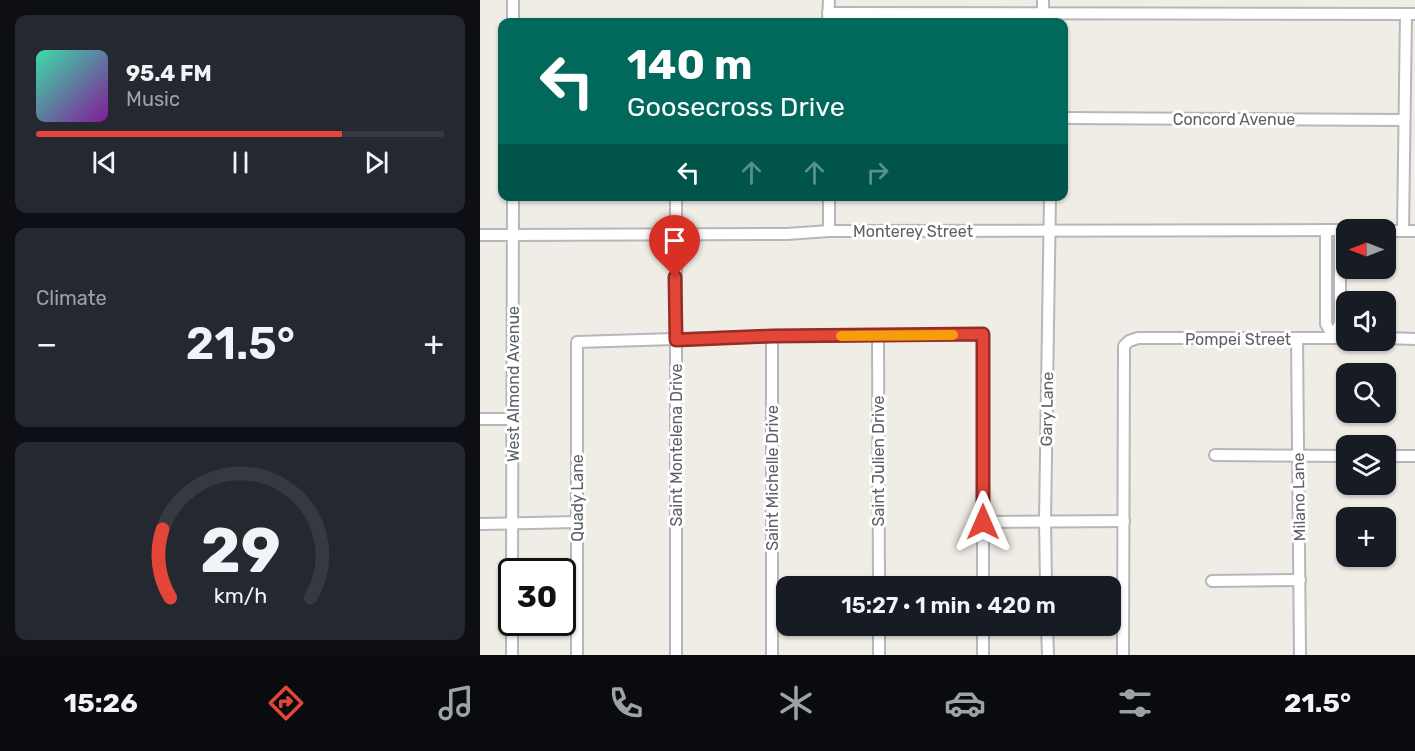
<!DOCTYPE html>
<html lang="en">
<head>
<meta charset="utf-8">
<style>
	:root { --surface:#171b24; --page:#242831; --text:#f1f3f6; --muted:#9ea1a6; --line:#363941; --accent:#e34637 }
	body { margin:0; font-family:Rubik,sans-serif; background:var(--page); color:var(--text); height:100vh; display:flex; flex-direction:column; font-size:22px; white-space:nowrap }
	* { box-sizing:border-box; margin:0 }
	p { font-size:20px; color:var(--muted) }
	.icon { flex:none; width:33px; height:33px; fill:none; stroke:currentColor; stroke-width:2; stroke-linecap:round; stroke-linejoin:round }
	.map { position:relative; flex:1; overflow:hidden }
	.panel { display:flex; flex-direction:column; gap:15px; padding:15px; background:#0d0f14; width:480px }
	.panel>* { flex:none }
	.hud { position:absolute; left:18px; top:18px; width:570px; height:183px; border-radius:12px; box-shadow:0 2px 4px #0004; background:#00695c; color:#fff; overflow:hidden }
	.needle { width:39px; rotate:270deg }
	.controls { position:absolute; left:856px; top:219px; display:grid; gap:12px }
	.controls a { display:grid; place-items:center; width:60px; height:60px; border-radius:12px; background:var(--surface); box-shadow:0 2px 4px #0004; font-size:30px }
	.speed { position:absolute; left:18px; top:558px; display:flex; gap:12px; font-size:30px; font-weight:700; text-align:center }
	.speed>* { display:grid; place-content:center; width:78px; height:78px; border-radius:50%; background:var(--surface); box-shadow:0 2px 4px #0004; line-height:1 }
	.speed .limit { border:3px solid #111; border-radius:9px; background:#fff; color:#111 }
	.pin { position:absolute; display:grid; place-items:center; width:51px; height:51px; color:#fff; margin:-62px -26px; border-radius:50% 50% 50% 0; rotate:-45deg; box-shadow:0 0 6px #0007 }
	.pin .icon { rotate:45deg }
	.me { position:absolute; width:66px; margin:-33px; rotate:0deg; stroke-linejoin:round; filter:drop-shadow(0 0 4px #0008) }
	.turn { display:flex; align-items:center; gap:21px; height:126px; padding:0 30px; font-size:27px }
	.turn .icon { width:78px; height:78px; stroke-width:2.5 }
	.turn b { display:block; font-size:42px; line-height:51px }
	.lanes { display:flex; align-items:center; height:57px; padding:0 30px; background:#0003; justify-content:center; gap:30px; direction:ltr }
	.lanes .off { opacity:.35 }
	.big { font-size:45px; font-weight:600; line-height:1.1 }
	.panel .card { flex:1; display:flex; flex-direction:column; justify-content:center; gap:9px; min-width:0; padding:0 21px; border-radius:12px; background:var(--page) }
	.panel .dial { align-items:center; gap:0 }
	.dial svg { height:156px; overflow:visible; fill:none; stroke:var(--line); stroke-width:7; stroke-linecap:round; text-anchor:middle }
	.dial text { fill:var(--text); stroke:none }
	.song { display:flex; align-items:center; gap:18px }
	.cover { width:72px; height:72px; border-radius:9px; background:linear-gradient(135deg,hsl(160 70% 55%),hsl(290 70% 35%)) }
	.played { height:6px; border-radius:3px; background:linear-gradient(90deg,var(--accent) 75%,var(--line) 75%) }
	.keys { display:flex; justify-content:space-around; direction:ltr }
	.heat { display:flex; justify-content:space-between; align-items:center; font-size:33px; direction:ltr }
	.trip { position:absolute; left:296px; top:576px; width:345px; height:60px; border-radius:12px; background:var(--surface); box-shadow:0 2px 4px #0004; font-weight:600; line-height:60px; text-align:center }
	.tabs { display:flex; height:96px; justify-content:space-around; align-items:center; background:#090b0e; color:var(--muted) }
	.tabs .icon { width:42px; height:42px }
	.tabs .on { color:var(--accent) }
	.tabs b { font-size:27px; color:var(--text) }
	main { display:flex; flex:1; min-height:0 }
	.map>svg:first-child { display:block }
</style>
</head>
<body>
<main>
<section class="panel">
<div class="card">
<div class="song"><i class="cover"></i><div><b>95.4 FM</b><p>Music</p></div></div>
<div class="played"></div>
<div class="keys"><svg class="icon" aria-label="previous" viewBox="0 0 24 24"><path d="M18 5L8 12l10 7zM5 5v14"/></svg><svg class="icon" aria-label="pause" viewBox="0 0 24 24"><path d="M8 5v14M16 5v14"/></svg><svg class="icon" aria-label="next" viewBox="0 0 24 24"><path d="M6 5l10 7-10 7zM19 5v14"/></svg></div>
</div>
<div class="card"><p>Climate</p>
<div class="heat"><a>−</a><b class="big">21.5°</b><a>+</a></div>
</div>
<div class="card dial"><svg viewBox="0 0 100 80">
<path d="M14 69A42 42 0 1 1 86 69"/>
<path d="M14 69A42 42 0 0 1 10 34" stroke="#e34637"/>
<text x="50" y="56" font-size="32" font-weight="700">29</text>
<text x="50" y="72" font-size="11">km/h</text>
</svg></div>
</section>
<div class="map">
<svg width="935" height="655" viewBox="0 0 935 655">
	<rect width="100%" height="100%" fill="#efede5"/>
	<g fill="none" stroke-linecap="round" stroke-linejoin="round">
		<g stroke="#b6b7bb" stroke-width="14">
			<g id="minor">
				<path d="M33,0V22"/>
				<path d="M563,0V22"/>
				<path d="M348,13L935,14"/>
				<path d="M348,22L349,0"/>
				<path d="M584,118L924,120"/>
				<path d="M196,196V655"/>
				<path d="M349,196V231"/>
				<path d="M846,230V324L853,337"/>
				<path d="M906,231H935"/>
				<path d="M923,231L926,14"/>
				<path d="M0,235L307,234L349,231L867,230"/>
				<path d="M398,335L399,586"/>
				<path d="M292,336V655"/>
				<path d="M853,337L860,323V230"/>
				<path d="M906,338L935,339"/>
				<path d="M817,339L820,655"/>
				<path d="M0,419H33"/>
				<path d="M735,455L867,456"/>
				<path d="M906,456H935"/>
				<path d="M503,522L644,521"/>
				<path d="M0,524L97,522"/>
				<path d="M32,572L33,196"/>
				<path d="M732,581L820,580"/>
				<path d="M566,586L565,520L570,196"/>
				<path d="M399,626V655"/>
				<path d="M503,626V655"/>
				<path d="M567,626L568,655"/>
				<path d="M32,655V622"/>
				<path d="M97,655V342L292,336L503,334V586"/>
				<path d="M643,655L644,346L649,341L658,338H867"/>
			</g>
		</g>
		<use href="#minor" stroke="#fff" stroke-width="10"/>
	</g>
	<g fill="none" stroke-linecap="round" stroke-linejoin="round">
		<g stroke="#942e24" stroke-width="15">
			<path id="route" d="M195,277L196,340L292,336L503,334V522"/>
		</g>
		<use href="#route" stroke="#e34637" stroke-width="10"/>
		<path stroke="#f59e0b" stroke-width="10" d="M361,336L473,335"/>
	</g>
	<g text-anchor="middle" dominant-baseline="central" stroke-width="6" stroke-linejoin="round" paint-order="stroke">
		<g font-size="16" fill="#5d6065" stroke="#fff">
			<text x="754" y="119">Concord Avenue</text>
			<text x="433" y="231">Monterey Street</text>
			<text x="758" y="339">Pompei Street</text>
			<text transform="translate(33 384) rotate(-90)">West Almond Avenue</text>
			<text transform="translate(567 409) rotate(-89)">Gary Lane</text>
			<text transform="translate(196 445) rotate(-90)">Saint Montelena Drive</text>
			<text transform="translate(398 461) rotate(-90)">Saint Julien Drive</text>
			<text transform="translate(292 478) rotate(-90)">Saint Michelle Drive</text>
			<text transform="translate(819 497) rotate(-91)">Milano Lane</text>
			<text transform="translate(97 498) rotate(-90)">Quady Lane</text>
		</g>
	</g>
</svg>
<div class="controls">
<a><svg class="needle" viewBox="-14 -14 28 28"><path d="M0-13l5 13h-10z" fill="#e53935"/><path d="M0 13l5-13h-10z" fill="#9ea1a6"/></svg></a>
<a><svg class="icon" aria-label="sound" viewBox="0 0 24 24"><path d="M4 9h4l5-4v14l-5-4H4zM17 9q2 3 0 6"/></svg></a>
<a><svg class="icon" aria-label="search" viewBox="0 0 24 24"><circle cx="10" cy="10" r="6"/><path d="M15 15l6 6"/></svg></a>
<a><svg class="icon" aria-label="layers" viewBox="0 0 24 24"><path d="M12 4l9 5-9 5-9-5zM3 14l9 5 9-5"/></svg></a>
<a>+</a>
</div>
<div class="speed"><div class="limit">30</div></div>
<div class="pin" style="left:195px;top:277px;background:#d93025"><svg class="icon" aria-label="arrive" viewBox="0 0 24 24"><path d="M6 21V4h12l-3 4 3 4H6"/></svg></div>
<svg class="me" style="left:503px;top:522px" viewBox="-20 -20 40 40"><path d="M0-17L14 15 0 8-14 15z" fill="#e34637" stroke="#fff" stroke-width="4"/></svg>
<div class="trip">15:27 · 1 min · 420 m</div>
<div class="hud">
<div class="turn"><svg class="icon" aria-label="left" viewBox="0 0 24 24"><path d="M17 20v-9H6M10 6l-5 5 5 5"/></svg><div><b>140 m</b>Goosecross Drive</div></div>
<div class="lanes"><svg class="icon" aria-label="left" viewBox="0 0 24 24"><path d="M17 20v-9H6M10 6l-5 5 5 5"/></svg><svg class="icon off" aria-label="ahead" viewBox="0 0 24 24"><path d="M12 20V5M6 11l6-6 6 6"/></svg><svg class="icon off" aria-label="ahead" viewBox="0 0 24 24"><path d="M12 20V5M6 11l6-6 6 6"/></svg><svg class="icon off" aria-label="right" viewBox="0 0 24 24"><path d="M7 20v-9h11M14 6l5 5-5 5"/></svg></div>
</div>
</div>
</main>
<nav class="tabs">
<b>15:26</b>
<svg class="icon on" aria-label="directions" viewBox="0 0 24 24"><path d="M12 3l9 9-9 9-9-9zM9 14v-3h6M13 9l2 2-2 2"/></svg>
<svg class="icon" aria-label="music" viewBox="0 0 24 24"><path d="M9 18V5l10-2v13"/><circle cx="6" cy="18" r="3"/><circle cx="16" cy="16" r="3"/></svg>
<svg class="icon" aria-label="phone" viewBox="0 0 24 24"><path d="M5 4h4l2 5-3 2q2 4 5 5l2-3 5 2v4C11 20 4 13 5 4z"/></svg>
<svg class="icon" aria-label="climate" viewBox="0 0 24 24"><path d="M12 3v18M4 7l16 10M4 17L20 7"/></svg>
<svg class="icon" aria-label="car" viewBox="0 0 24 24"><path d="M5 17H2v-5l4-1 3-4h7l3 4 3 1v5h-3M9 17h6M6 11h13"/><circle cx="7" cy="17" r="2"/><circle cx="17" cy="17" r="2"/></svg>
<svg class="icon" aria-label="filters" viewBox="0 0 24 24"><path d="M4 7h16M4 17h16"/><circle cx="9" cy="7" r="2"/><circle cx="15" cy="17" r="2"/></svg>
<b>21.5°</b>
</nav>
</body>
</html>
